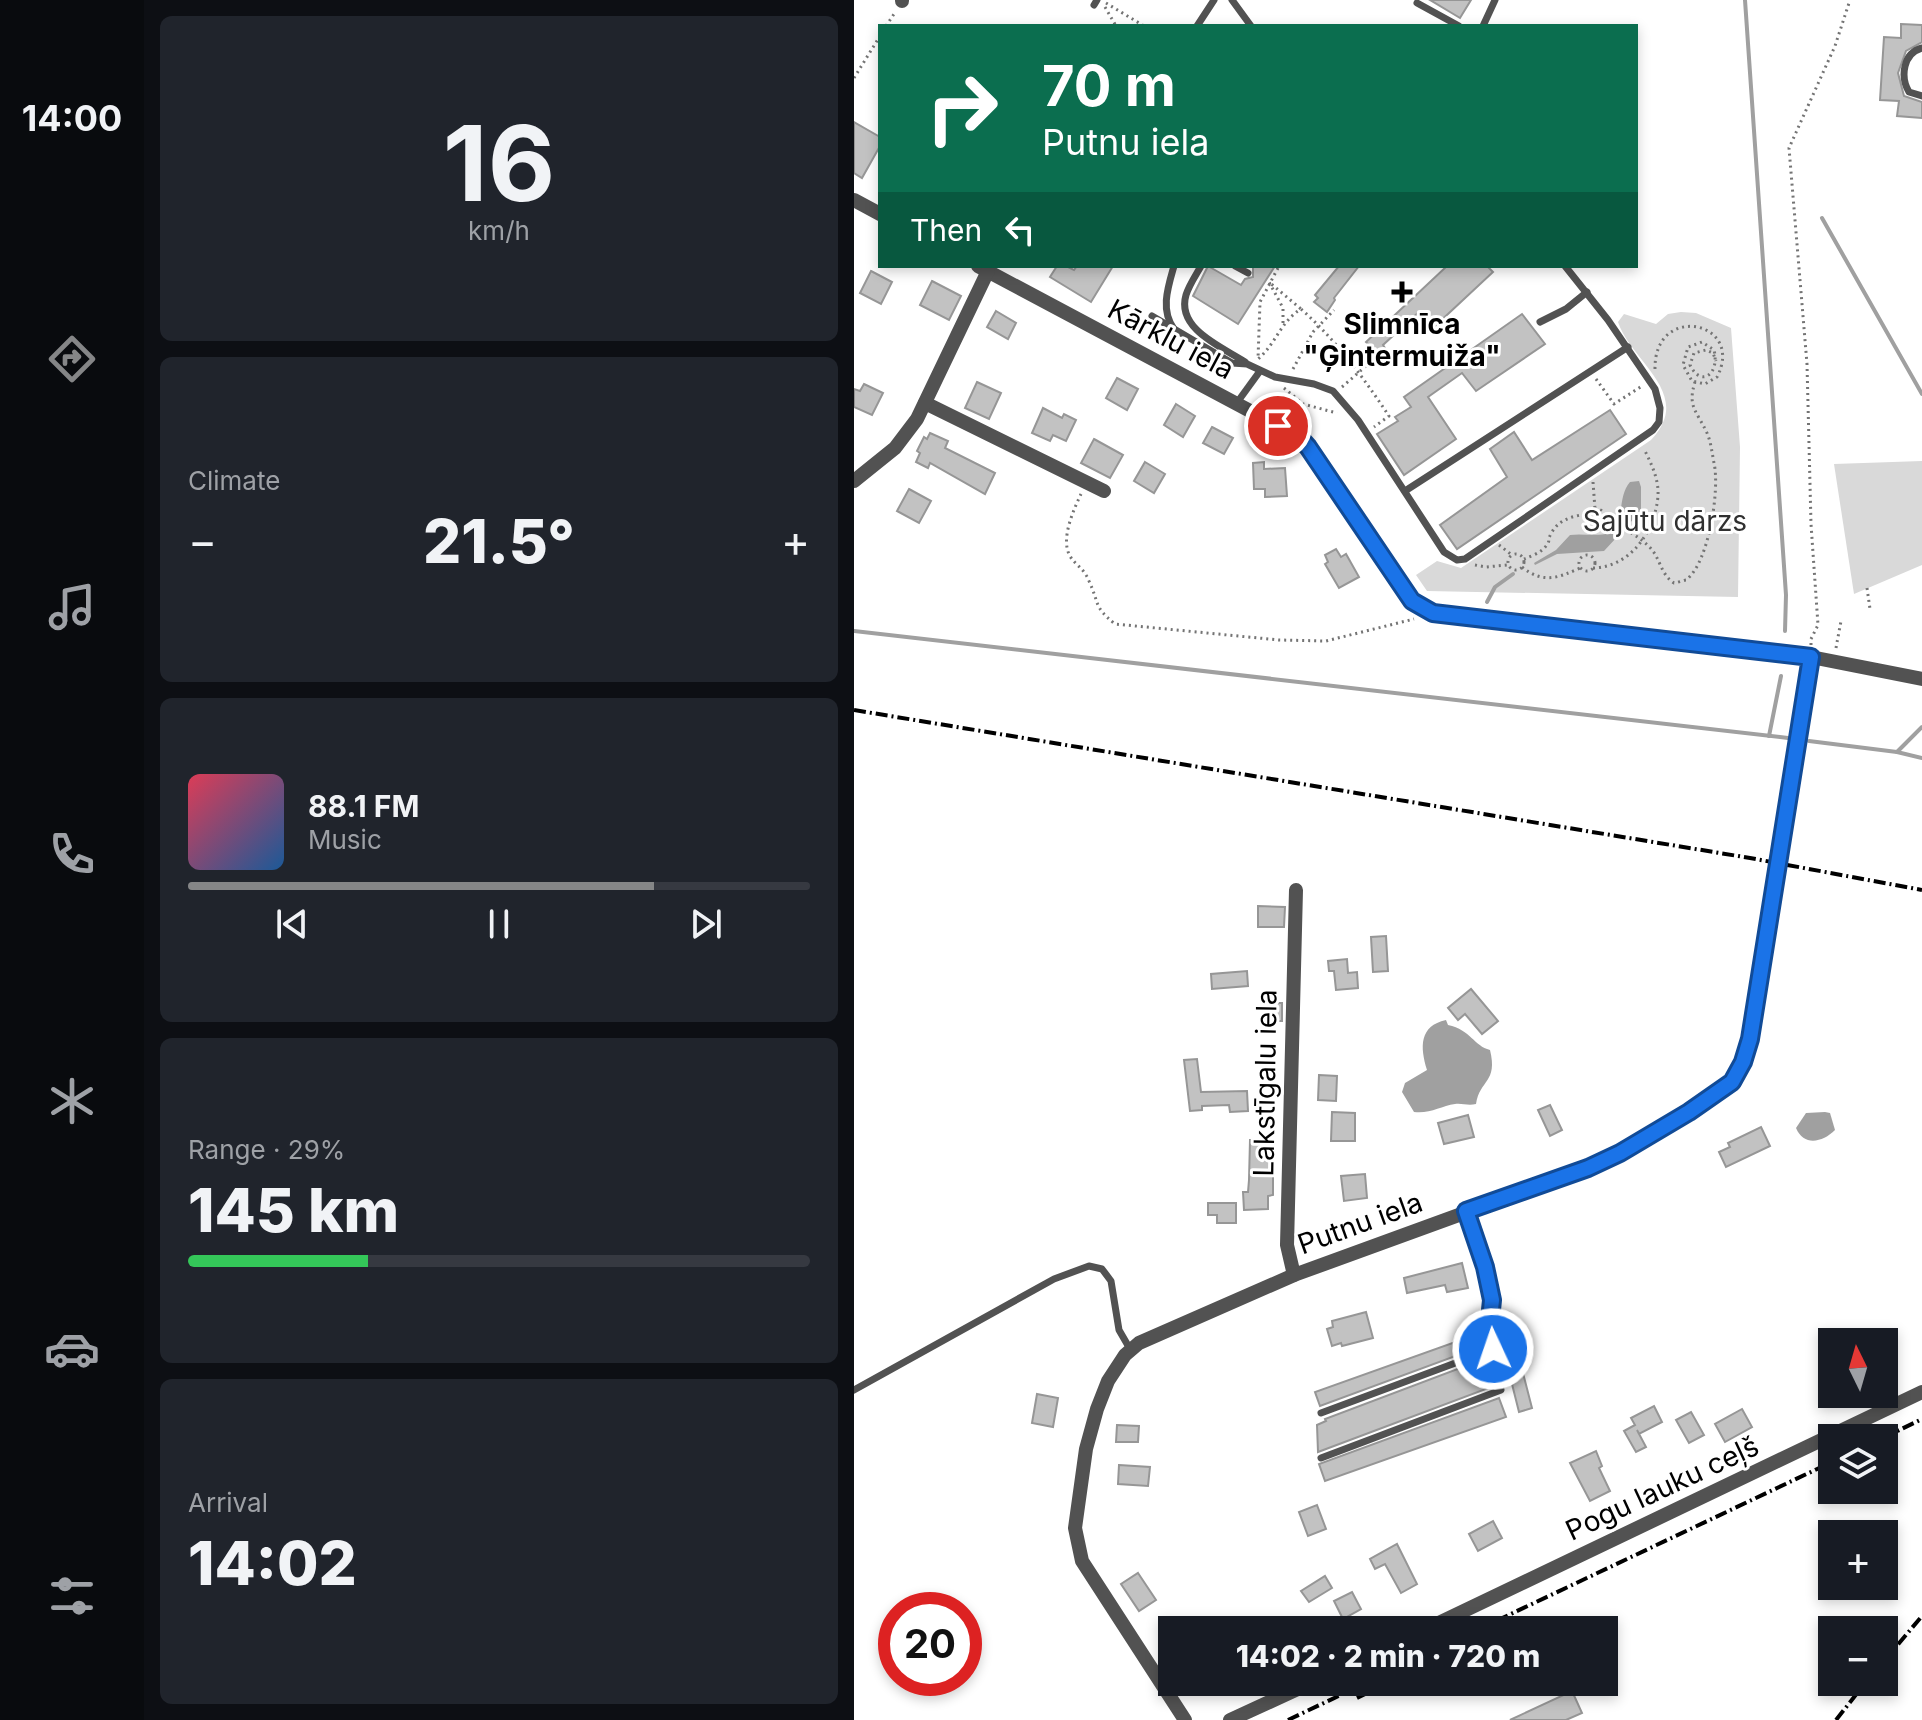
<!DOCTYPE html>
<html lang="en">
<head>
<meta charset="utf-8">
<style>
	:root { --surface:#171b24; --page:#20242c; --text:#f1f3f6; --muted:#9ea1a6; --line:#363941; --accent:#858687 }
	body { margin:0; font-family:Inter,sans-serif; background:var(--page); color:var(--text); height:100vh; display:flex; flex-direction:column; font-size:30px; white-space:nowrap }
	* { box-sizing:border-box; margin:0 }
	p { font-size:26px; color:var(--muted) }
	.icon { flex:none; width:44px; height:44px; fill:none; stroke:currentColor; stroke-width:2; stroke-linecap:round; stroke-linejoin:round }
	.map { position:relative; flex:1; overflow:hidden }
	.side { display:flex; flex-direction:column; gap:16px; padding:16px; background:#0d0f14; width:710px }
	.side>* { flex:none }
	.top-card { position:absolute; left:24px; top:24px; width:760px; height:244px; border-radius:0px; box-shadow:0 4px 12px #0003; background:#0b6e4f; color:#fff; overflow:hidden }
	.needle { width:52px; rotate:355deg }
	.buttons { position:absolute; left:964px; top:1328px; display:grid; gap:16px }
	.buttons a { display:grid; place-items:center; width:80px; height:80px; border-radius:0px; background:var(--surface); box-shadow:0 4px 12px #0003; font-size:40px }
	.speed { position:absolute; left:24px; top:1592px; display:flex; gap:16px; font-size:40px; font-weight:700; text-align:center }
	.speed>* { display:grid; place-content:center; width:104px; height:104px; border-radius:50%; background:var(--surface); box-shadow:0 4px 12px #0003; line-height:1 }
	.speed .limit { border:12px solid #d22; background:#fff; color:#111 }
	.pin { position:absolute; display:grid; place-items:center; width:68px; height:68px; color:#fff; margin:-34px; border:4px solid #fff; border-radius:50%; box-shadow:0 2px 8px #0007 }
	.me { position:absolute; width:88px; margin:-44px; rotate:357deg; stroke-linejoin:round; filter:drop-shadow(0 0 6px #0008) }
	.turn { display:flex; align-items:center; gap:28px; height:168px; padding:0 32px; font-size:36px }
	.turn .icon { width:104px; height:104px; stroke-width:2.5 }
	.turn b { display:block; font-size:56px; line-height:68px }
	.then { display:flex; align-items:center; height:76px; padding:0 32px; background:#0003; gap:16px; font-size:30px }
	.big { font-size:60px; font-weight:800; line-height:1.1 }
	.side .card { flex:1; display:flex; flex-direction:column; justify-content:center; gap:12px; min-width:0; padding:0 28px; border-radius:12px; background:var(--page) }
	.side .dial { align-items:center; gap:0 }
	.dial b { font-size:104px; line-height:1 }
	.song { display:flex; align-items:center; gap:24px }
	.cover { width:96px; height:96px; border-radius:12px; background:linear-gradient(135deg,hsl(350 70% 55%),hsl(210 70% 35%)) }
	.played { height:8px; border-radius:4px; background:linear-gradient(90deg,var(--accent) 75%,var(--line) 75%) }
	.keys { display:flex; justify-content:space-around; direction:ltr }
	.heat { display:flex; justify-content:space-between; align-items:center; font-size:44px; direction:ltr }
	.charge { height:12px; border-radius:6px; background:linear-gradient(90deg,#34c759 29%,var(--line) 0) }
	.trip { position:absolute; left:304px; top:1616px; width:460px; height:80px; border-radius:0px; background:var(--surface); box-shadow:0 4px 12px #0003; font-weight:800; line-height:80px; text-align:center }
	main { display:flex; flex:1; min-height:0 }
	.menu { display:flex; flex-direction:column; width:144px; justify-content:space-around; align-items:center; background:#090b0e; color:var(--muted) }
	.menu .icon { width:56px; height:56px }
	.menu .selected { color:var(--accent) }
	.menu b { font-size:36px; color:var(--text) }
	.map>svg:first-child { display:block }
</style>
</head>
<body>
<main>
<nav class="menu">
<b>14:00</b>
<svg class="icon selected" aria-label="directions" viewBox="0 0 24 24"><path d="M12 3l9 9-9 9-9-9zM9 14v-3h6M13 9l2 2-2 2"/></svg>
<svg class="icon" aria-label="music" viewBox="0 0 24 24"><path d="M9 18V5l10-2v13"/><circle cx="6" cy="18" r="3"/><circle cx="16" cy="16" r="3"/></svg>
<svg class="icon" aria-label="phone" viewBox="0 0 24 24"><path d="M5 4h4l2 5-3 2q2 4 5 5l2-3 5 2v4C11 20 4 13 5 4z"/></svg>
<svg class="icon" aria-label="climate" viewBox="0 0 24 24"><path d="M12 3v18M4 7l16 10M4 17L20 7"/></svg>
<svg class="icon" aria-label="car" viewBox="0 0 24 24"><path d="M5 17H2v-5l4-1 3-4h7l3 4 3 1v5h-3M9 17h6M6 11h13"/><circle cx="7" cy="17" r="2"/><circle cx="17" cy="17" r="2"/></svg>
<svg class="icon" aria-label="filters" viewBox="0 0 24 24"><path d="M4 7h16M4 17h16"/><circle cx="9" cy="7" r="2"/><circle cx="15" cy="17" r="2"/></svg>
</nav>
<section class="side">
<div class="card dial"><b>16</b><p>km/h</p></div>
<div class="card"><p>Climate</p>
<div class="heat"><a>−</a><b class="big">21.5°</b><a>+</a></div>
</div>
<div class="card">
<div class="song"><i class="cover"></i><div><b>88.1 FM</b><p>Music</p></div></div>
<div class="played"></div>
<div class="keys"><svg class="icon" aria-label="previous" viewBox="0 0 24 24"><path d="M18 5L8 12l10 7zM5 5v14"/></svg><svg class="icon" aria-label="pause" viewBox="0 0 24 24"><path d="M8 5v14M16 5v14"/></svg><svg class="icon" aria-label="next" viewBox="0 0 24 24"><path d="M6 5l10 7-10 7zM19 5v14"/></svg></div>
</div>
<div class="card"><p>Range · 29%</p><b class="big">145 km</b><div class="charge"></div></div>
<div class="card"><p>Arrival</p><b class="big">14:02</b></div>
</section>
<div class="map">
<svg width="1068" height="1720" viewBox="0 0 1068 1720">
	<rect width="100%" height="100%" fill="#fff"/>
	<g fill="#d9d9d9">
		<path d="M827,312L842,313L877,328L886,447L884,597L573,591L562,575L583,561L607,568L797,440C841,394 777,362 764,322L770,314L802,324L814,314Z"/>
		<path d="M1068,461V565L1000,594L980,464Z"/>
	</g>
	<g fill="#a0a0a0">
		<path d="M785,481L787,487V511L750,551L703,554L681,565L680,563L702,550L716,535C729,533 743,537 755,533C772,527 762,498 776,482Z"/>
		<path d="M592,1020L594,1025C617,1030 620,1046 636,1050C644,1083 626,1079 622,1104C614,1106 608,1103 601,1104C587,1106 576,1114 560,1112L548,1092L551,1083L573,1070C566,1047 565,1026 592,1020Z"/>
		<path d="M971,1112L976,1113L981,1130C969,1142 950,1147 942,1128L952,1113Z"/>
	</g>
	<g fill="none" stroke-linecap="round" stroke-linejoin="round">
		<g stroke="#a0a0a0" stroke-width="4">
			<path d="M891,0L932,595L931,631"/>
			<path d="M968,218L1068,394"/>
			<path d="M633,602L641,587L659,574"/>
			<path d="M0,631L934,738"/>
			<path d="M915,736L927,676"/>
			<path d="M955,741L1043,752L1068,758"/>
			<path d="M1043,752L1068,727"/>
		</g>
	</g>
	<g fill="#c2c2c2" stroke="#969696" stroke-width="2">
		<path d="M576,0H617L606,18Z"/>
		<path d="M1047,24L1068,25V42L1052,51L1044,73L1050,96L1068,102V118L1043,116L1045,101L1026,100L1030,37L1047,38Z"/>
		<path d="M0,122L26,137V146L8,178L0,173Z"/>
		<path d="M203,266H212L220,270L223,266H259L237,302L196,277Z"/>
		<path d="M354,266L387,285L391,279L399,277V266H421L384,324L339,296Z"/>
		<path d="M485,266H505L480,298L481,300L473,312L460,302L464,298L461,295Z"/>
		<path d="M593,266H633L639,272L580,327L565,312L529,345L533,351L519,357L512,348L514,344L512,342Z"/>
		<path d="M17,271L38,282L27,304L6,293Z"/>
		<path d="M78,281L107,296L95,320L66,305Z"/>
		<path d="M142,311L162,323L154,339L133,327Z"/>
		<path d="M668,314L691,344L622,391L608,373L574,397L602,439L550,475L523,434L544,421L541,417L557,407L550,397Z"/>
		<path d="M263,378L284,389L273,410L252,398Z"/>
		<path d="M123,382L147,393L135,419L111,408Z"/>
		<path d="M10,384L29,393L18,415L0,407V389L6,391Z"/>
		<path d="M322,404L341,416L329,437L310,425Z"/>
		<path d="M189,408L208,418L210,414L222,420L212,441L199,435L196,441L178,433Z"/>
		<path d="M756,410L772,434L603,549L586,525L653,477L636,449L660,432L678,460Z"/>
		<path d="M358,427L379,438L370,454L349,443Z"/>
		<path d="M76,433L94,441L91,448L141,473L131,494L76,463L74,468L62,462L66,453L63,451L70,437L73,439Z"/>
		<path d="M240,439L269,455L256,478L227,463Z"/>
		<path d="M291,462L311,474L300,493L280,481Z"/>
		<path d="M410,462V469L431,468L433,496L411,497V489H400L399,463Z"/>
		<path d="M55,489L77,501L65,523L43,511Z"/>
		<path d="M482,549L487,557L492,554L505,577L485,588L471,564L474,562L471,555Z"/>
		<path d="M404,906L431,907L430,927H404Z"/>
		<path d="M532,936L534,971L519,972L517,937Z"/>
		<path d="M493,959L494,973L503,972L504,988L482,990L480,971H475L474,961Z"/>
		<path d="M393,971L394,986L358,989L357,974Z"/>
		<path d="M617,989L644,1021L628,1034L611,1014L604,1020L594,1008Z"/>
		<rect x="409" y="1003" width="19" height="18"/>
		<path d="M343,1059L347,1092L393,1091L394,1111L376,1112L375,1105L348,1106V1110L336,1111L330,1060Z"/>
		<path d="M465,1075L483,1076L482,1101L464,1100Z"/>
		<path d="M696,1105L708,1130L696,1136L684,1110Z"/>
		<path d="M478,1112L501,1113V1141H477Z"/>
		<path d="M614,1115L620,1137L590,1144L584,1123Z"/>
		<path d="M907,1127L916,1146L872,1167L865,1152L876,1147L874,1143Z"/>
		<path d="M396,1140H419V1195L414,1196V1209L390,1210L389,1192H394L395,1180Z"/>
		<path d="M511,1174L513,1198L490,1201L487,1176Z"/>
		<path d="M354,1203H382V1223H363V1215H354Z"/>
		<path d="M608,1263L614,1288L593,1292L591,1285L553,1293L550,1278Z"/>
		<path d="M512,1312L519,1338L488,1346L487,1343L478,1346L473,1329L479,1327L478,1321Z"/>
		<path d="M656,1323L678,1408L665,1412L644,1328Z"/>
		<path d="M621,1335L626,1347L466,1406L461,1392Z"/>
		<path d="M630,1359L640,1386L464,1452L463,1425L472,1421L471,1419Z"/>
		<path d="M183,1394L204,1398L199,1427L178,1423Z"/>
		<path d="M645,1398L652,1417L471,1481L465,1464Z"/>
		<path d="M800,1406L808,1422L785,1434L783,1430L792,1447L782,1452L770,1431L781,1425L777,1418Z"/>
		<path d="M888,1409L898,1427L871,1442L861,1424Z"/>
		<path d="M837,1412L850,1435L835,1443L822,1420Z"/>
		<path d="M263,1425L285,1426L284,1442H262Z"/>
		<path d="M742,1451L748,1466L745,1468L756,1491L736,1501L716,1463Z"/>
		<path d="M265,1465L296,1467L294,1486L264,1484Z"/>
		<path d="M463,1505L472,1529L454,1536L445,1512Z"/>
		<path d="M639,1521L648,1538L624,1551L615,1534Z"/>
		<path d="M543,1544L563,1584L547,1593L531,1564L521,1569L516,1559Z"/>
		<path d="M284,1573L302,1600L285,1611L267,1584Z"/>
		<path d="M471,1576L478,1588L455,1602L447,1591Z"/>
		<path d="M498,1592L507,1609L489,1619L480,1601Z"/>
		<path d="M718,1691L728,1713L712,1720H656Z"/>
	</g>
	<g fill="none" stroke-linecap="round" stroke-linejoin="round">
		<g stroke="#747474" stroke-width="3" stroke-dasharray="2 4" stroke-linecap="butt">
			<path d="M252,3L290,26"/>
			<path d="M251,7L262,26"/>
			<path d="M32,26L42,11"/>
			<path d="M0,78L26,36"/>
			<path d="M424,268L406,302L404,359C422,344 426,322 447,309C482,340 509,377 535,416L520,427"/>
			<path d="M429,323V308L415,282L447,309"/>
			<path d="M439,369L459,332L480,310"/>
			<path d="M801,369C800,302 892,321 863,377L851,384L838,381L829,365L834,347L848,342L860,350C866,374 847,388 836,365L840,353L852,350L859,353L862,361"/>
			<path d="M742,379L760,404L788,386"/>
			<path d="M488,387L513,365L526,358"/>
			<path d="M430,388L449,404L483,413"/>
			<path d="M739,482L741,509"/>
			<path d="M227,494C220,509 206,539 216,556C221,565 230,568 235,581C246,605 239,606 261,624L425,640L472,641L560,619"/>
			<circle cx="743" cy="516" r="7"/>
			<path d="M750,519C765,525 789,538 799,551C807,563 808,575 820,583C822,583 831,580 832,580C855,563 866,489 860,463C858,453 857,442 853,433C843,411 833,407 841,382"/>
			<path d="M645,545L658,555"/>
			<circle cx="662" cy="562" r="8"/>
			<circle cx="733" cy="563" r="8"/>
			<path d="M670,559C677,556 687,553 692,546C697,540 693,540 697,534C704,519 721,515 736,514"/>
			<path d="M621,565L632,567L653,565"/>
			<path d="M668,567C689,584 704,578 726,568"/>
			<path d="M739,568C777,567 801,531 804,496C805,479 797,463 790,449"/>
			<path d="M1013,588L1016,609"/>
			<path d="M957,645V639L964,625L957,524L953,364L935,148L981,46L996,0"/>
			<path d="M982,648L987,621"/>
		</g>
		<g stroke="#525252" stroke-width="7">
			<path d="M378,0L397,26"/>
			<path d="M563,3L605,26"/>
			<path d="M240,5L243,0"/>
			<path d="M343,26L360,0"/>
			<path d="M629,26L641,0"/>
			<path d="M1068,48C1049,53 1046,77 1055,92L1068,96"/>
			<path d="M320,266C314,287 306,310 320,329"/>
			<path d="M347,266C342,275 335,285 332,295C322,329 368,347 391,362"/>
			<path d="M381,266L394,273"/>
			<path d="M298,316L378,363L393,364L421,377L460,384L479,391L504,420L590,552L603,560L611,559L799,430L805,422L806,408L801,389L754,320L711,266"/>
			<path d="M686,322L712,309L733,292"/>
			<path d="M382,404L406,371"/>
			<path d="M551,491L774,347"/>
			<path d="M0,1390L200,1279L235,1266L248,1269L257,1281L265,1330L276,1349"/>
			<path d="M467,1413L639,1349"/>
			<path d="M467,1458L647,1390L636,1320L638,1300L631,1267L613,1213"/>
		</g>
		<g stroke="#525252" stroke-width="14">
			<path d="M48,1V0"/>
			<path d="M0,200L26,214"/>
			<path d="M124,266L445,437L558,601L579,613L957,657L1068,679"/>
			<path d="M71,403L250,491"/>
			<path d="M0,481L41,448L63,419L134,271"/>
			<path d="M440,1275L433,1245L442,890"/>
			<path d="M570,1630L1068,1392"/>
			<path d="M331,1720L228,1561L221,1528L232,1449L243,1409L254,1381L271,1355L285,1343L440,1275L734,1168C764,1154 862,1104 879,1080C888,1068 892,1053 896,1039L957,657"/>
			<path d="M376,1720L459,1682"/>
		</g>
		<g stroke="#000" stroke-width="4" stroke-dasharray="12 4 2 4" stroke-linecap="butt">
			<path d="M0,710L896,858L1068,890"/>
			<path d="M1029,1438L1068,1419"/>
			<path d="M623,1630L978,1462"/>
			<path d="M1030,1661L1068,1616"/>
			<path d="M503,1698L536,1682"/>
			<path d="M434,1720L514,1682"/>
			<path d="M982,1720L1012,1682"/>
		</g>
	</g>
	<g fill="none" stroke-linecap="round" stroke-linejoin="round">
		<g stroke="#114b97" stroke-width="20">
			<path id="route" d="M424,426L445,437L454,447L558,601L579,613L957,657L896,1039L889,1062L878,1082L835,1112L766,1153L734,1168L612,1211L631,1267L638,1300L636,1320L639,1349"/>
		</g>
		<use href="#route" stroke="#1a73e8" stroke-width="14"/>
	</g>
	<path fill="#000" stroke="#fff" stroke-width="3" d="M544 280h8v8h8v8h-8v8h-8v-8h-8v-8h8z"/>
	<g text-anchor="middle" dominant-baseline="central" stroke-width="6" stroke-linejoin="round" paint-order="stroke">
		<g font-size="28" font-weight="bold" fill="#000" stroke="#fff">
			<text x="548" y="324">Slimnīca<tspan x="548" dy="32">"Ģintermuiža"</tspan></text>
		</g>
		<g font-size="28" fill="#000" stroke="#fff">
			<text transform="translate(317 339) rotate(28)">Kārklu iela</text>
			<text transform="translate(411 1083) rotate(-89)">Lakstīgalu iela</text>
			<text transform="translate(506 1223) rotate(-20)">Putnu iela</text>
			<text transform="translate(808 1488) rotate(-25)">Pogu lauku ceļš</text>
		</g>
		<g font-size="28" fill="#303030" stroke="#fff">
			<text x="811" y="521">Sajūtu dārzs</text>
		</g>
	</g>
</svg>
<div class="buttons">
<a><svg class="needle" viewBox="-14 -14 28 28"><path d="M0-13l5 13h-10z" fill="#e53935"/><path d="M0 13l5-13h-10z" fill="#9ea1a6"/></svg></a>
<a><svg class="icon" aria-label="layers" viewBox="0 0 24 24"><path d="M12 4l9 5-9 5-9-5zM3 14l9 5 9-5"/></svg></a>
<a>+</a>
<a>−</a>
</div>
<div class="speed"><div class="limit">20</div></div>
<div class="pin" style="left:424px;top:426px;background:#d93025"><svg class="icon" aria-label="arrive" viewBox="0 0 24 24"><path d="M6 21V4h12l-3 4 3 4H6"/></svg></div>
<svg class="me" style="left:639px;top:1349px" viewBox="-20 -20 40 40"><circle r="17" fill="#1a73e8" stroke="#fff" stroke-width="3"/><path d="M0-11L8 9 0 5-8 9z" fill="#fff"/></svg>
<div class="trip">14:02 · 2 min · 720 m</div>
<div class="top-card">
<div class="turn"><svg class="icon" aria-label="right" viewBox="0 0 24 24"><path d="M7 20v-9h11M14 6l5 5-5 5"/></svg><div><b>70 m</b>Putnu iela</div></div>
<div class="then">Then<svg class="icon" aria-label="left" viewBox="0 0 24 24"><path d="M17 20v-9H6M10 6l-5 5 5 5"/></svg></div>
</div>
</div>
</main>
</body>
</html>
